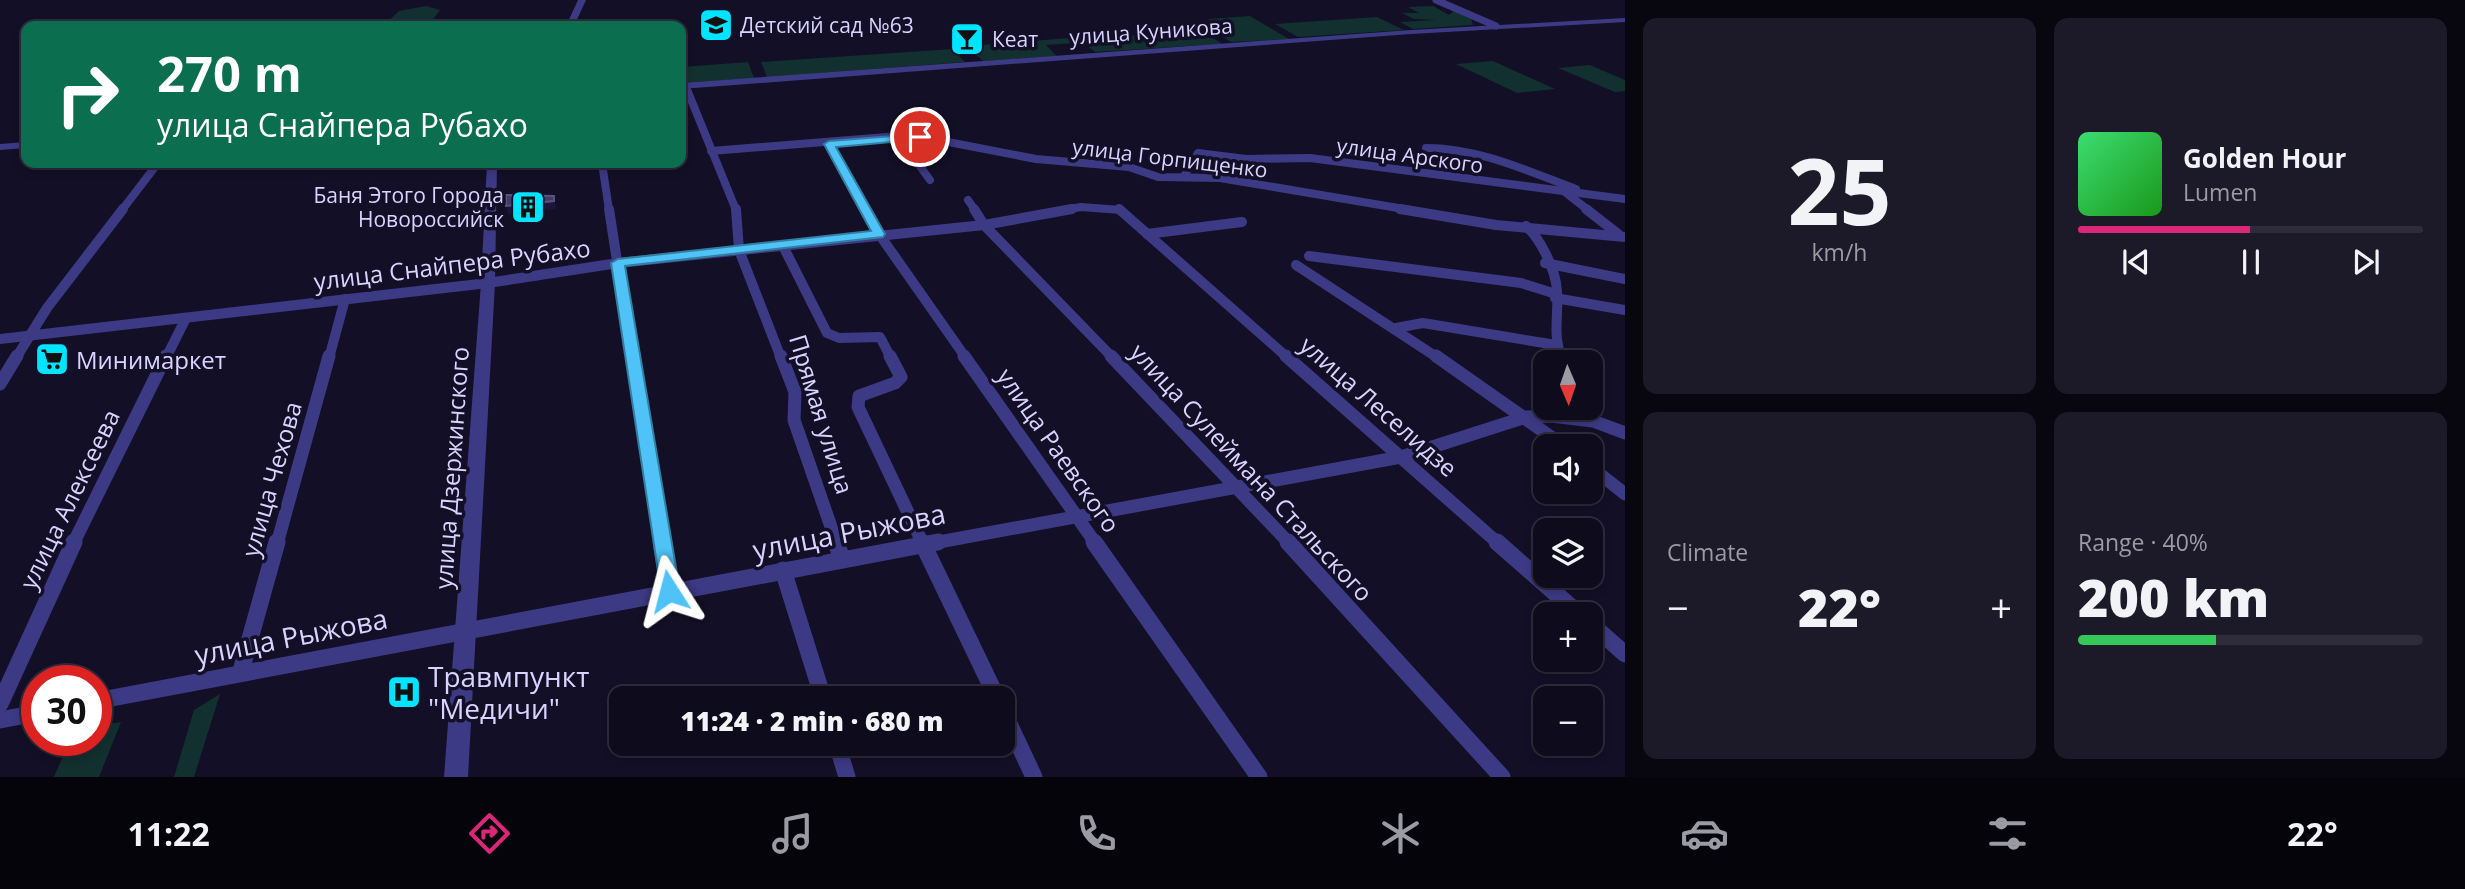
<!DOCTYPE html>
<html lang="en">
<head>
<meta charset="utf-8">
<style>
	:root { --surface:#0e0b1c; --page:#1c1929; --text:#f1f3f6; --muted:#9b9ba3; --line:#2e2b3b; --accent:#db2777 }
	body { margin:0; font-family:"Open Sans",sans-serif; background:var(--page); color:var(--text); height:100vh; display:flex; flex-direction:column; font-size:26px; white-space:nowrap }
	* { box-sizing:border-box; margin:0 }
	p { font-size:23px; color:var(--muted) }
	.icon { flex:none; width:38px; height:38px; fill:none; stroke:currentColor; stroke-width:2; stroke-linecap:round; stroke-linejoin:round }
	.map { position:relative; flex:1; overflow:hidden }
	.panel { display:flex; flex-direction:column; gap:18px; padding:18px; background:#08060f; width:840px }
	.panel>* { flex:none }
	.guide { position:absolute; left:21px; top:21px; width:665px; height:147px; border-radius:14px; box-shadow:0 4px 10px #0003,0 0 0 2px var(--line); background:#0b6e4f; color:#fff; overflow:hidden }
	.needle { width:46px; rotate:178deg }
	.buttons { position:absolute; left:1533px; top:350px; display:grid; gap:14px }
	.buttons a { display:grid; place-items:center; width:70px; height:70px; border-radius:14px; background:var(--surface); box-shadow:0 4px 10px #0003,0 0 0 2px var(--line); font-size:35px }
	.speed { position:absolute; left:21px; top:665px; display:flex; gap:14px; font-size:35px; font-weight:700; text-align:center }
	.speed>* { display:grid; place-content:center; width:91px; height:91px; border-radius:50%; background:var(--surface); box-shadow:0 4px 10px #0003,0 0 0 2px var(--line); line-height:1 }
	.speed .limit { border:10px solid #d22; background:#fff; color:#111 }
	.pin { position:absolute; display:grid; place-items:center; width:60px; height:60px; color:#fff; margin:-30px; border:4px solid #fff; border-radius:50%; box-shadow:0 2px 7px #0007 }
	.me { position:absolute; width:77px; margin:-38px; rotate:351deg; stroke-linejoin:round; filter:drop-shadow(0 0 5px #0008) }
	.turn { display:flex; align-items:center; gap:24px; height:147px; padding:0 21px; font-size:32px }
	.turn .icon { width:91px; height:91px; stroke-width:2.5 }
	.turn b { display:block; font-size:49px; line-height:60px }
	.big { font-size:52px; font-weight:800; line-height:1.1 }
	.panel .widget { flex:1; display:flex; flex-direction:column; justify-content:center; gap:10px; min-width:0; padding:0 24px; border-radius:14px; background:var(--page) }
	.panel .dial { align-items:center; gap:0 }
	.dial b { font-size:91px; line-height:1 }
	.song { display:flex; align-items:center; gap:21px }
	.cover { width:84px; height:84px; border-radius:10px; background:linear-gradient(135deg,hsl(140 70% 55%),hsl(120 70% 35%)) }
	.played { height:7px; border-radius:4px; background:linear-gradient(90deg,var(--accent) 50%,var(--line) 50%) }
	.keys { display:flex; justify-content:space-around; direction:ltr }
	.heat { display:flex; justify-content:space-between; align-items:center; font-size:38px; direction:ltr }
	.charge { height:10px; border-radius:5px; background:linear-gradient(90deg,#34c759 40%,var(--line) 0) }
	.panel .tiles { flex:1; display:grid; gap:18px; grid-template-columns:repeat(2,1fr) }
	.trip { position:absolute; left:609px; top:686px; width:406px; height:70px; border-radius:14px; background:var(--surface); box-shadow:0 4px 10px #0003,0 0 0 2px var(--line); font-weight:800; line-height:70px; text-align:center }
	.dock { display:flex; height:112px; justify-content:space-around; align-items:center; background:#06040b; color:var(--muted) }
	.dock .icon { width:49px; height:49px }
	.dock .active { color:var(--accent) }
	.dock b { font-size:32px; color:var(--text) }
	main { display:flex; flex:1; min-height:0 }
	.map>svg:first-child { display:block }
</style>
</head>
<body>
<main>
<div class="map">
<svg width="1625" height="777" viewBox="0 0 1625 777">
	<rect width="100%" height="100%" fill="#130f26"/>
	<g fill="#12302f">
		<path d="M426,6L440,10L428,26H383L399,11Z"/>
		<path d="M1433,6L1449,15L1454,11L1471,19L1473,25L1413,29L1400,22L1436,20L1414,19L1402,13H1419L1408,7Z"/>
		<path d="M1250,16L1289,39L1231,42L1218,34L1230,32L1208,19Z"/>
		<path d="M1377,17L1404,30L1298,37L1275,24Z"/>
		<path d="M1203,31L1222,44L1095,52L1079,39Z"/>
		<path d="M1069,38L1075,43L1046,45L1057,56L983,61L968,46Z"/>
		<path d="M952,49L965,62L767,77L761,62Z"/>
		<path d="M1493,61L1555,89L1517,93L1456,64Z"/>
		<path d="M748,62L754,78L681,83V67Z"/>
		<path d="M1590,65L1625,80V91L1615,92L1558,68Z"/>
		<path d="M220,694L194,777H174L194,710Z"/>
		<path d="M108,708L101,725L121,722L99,777H54L70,740H96V711Z"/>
	</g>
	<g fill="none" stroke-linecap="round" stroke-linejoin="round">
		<g stroke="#3d3a85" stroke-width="7">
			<path d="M1436,0L1496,26"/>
			<path d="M686,86L689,94"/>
		</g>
		<g stroke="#3d3a85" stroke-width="8">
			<path d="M688,92L736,210"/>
			<path d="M898,136L930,180"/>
			<path d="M829,144L866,210"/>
			<path d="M1426,148C1479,148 1527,171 1576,189"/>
			<path d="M711,151L912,135L1036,159L1129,167L1158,177L1220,178L1410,210"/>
			<path d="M602,163L609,210"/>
			<path d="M1184,176L1198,153L1246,159L1310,158L1625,199"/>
			<path d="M1565,192L1588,210"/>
			<path d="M968,200L975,210"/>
			<path d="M122,210L158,163"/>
			<path d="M1063,210L1081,207L1121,210"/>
		</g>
		<g stroke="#3d3a85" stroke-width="10">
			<path d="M609,209L632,358"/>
			<path d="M736,209L739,250L781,358"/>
			<path d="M865,209L879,234L966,358"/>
			<path d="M974,209L984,225L1113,358"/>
			<path d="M1119,209L1288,358"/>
			<path d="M1400,209L1496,225L1625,237"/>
			<path d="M1586,209L1618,234"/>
			<path d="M1526,226C1541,239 1556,271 1557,291C1559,314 1552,336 1562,358"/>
			<path d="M1147,234L1242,222"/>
			<path d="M783,246L827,333L839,338L880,337L891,358"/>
			<path d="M1309,256L1521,283L1556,294"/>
			<path d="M1545,263L1625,279"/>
			<path d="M1296,265L1438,358"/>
			<path d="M1555,298L1625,310"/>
			<path d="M1396,328L1423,323L1556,345"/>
			<path d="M0,339L488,283L618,263L984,225L1072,209"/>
			<path d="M16,358L47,308L123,209"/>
			<path d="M166,358L186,318"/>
			<path d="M329,358L345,299"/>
		</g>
		<g stroke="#3d3a85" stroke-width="13">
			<path d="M632,356L662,544"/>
			<path d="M781,356L795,392L794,420L837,544"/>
			<path d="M890,356L901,377L895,383L859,396L858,407L923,544"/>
			<path d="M964,356L1096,544"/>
			<path d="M1111,356L1290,544"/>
			<path d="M1286,356L1499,544"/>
			<path d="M1436,356L1564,446"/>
			<path d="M1561,356L1564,362"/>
			<path d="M0,384L17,356"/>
			<path d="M1591,467L1625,494"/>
			<path d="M73,544L166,356"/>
			<path d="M277,544L329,356"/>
			<path d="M928,544L1401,457L1526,417L1551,416L1593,421L1625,433"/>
		</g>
		<g stroke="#3d3a85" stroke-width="17">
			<path d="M661,542L669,591"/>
			<path d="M836,542L842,559"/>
			<path d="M922,542L997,698"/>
			<path d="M1094,542L1259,777"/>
			<path d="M1288,542L1502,777"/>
			<path d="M1497,542L1579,614"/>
			<path d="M783,570L823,698"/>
			<path d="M1591,624L1625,654"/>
			<path d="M241,671L277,542"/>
			<path d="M96,701L938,542"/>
			<path d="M0,704L74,542"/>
			<path d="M1003,711L1034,777"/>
			<path d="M0,720L37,713"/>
			<path d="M837,744L847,777"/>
		</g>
		<g fill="#3d3a85" fill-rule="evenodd">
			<path d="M578,0H586L574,26H566Z"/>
			<path d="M1625,18V22L1411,34L681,89V83L1411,30Z"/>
			<path d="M26,142V148L0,150V144Z"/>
			<path d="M487,163H497L495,283L468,777H444L481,283Z"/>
		</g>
	</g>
	<path fill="#1d163a" d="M554,196L556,209L508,214L506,206Z"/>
	<path fill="#433a66" stroke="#5a527e" stroke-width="2" d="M506,195L554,196V201L506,206Z"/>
	<path fill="#4fc3f7" stroke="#337fa1" stroke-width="2" d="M920,134L925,137L924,139L836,147L885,234L883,237L625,266L680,591L677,597H662L611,263L618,259L871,231L824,144L829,141Z"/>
	<defs>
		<g id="school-square" transform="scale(1.75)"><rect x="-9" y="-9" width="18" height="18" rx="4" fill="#00e5ff" stroke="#130f26"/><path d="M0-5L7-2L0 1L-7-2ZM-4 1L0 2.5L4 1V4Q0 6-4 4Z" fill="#111"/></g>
		<g id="bar-square" transform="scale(1.75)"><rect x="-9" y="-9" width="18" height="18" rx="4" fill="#00e5ff" stroke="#130f26"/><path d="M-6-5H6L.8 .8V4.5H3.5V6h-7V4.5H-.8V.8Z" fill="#111"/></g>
		<g id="building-square" transform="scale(1.75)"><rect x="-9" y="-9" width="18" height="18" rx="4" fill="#00e5ff" stroke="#130f26"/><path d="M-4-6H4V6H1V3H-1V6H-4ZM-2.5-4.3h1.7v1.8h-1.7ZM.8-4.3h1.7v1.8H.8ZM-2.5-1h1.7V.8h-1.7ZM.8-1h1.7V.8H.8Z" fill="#111"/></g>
		<g id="supermarket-square" transform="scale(1.75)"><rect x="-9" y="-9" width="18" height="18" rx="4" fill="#00e5ff" stroke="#130f26"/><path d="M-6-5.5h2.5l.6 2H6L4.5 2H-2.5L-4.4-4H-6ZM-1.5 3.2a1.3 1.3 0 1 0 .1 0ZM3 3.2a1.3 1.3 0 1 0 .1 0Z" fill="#111"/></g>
		<g id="hospital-square" transform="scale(1.75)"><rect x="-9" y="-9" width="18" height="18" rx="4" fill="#00e5ff" stroke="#130f26"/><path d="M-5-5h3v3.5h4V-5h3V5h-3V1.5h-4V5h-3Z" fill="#111"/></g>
	</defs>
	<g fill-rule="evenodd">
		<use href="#school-square" x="716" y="25"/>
		<use href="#bar-square" x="967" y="39"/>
		<use href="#building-square" x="528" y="207"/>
		<use href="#supermarket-square" x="52" y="359"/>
		<use href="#hospital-square" x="404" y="692"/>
	</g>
	<g text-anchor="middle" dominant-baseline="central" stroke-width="7" stroke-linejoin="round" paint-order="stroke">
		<g font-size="21" fill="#d9d4ff" stroke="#130f26" text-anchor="start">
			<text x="740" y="25">Детский сад №63</text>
			<text x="992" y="39">Кеат</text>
			<text x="504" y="195" text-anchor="end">Баня Этого Города<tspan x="504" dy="24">Новороссийск</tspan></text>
		</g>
		<g font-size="21" fill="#d9d4ff" stroke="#130f26">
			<text transform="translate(1151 31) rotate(-4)">улица Куникова</text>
			<text transform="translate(1410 155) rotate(8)">улица Арского</text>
			<text transform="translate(1170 158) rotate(7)">улица Горпищенко</text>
		</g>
		<g font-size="24" fill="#d9d4ff" stroke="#130f26">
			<text transform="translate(452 264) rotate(-7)">улица Снайпера Рубахо</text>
			<text transform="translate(1379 406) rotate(41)">улица Леселидзе</text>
			<text transform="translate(822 414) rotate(73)">Прямая улица</text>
			<text transform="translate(1059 450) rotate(55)">улица Раевского</text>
			<text transform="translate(451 468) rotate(-86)">улица Дзержинского</text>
			<text transform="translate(1252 472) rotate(47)">улица Сулеймана Стальского</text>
			<text transform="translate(271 479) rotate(-74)">улица Чехова</text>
			<text transform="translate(69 499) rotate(-64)">улица Алексеева</text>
		</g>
		<g font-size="24" fill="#d9d4ff" stroke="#130f26" text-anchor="start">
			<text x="76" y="359">Минимаркет</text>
		</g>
		<g font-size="28" fill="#d9d4ff" stroke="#130f26">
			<text transform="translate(849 531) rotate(-11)">улица Рыжова</text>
			<text transform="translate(291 636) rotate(-11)">улица Рыжова</text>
		</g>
		<g font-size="28" fill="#d9d4ff" stroke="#130f26" text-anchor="start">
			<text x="428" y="676">Травмпункт<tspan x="428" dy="32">"Медичи"</tspan></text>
		</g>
	</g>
</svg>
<div class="buttons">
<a><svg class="needle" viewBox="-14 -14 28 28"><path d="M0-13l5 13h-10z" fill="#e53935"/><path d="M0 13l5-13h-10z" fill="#9b9ba3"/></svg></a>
<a><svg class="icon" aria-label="sound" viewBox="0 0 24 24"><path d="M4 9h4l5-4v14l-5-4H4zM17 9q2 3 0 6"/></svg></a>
<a><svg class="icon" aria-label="layers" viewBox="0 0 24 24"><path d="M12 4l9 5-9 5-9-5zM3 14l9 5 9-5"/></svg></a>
<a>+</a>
<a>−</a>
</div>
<div class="speed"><div class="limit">30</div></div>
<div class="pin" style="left:920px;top:137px;background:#d93025"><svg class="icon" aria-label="arrive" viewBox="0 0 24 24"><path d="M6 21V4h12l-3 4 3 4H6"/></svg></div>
<svg class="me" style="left:669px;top:591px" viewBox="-20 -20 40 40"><path d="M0-17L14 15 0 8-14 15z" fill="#4fc3f7" stroke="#fff" stroke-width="4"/></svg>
<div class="trip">11:24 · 2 min · 680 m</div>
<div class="guide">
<div class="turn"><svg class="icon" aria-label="right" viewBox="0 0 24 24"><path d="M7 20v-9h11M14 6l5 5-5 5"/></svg><div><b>270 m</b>улица Снайпера Рубахо</div></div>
</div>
</div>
<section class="panel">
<div class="tiles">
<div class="widget dial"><b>25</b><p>km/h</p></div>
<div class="widget">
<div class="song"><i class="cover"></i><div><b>Golden Hour</b><p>Lumen</p></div></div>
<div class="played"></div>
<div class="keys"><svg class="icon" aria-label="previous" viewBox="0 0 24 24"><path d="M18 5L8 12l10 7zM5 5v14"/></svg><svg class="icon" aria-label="pause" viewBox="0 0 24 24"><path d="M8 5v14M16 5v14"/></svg><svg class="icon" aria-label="next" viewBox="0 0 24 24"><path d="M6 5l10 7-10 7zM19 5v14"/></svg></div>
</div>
<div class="widget"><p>Climate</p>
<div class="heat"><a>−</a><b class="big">22°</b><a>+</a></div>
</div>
<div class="widget"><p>Range · 40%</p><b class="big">200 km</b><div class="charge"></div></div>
</div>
</section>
</main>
<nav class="dock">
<b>11:22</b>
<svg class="icon active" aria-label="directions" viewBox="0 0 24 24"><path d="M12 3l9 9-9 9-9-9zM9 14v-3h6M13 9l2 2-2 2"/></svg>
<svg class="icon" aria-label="music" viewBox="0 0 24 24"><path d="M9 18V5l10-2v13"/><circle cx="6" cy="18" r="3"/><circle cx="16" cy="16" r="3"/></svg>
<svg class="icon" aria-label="phone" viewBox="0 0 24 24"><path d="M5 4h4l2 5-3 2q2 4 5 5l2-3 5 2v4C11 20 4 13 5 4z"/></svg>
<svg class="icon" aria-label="climate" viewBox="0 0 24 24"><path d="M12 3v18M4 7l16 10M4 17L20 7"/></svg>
<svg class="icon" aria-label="car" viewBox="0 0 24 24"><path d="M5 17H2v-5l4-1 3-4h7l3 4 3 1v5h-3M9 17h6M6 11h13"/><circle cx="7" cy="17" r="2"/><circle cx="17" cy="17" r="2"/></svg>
<svg class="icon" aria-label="filters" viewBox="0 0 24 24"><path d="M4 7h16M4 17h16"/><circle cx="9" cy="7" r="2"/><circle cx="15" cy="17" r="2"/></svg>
<b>22°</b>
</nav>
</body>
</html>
